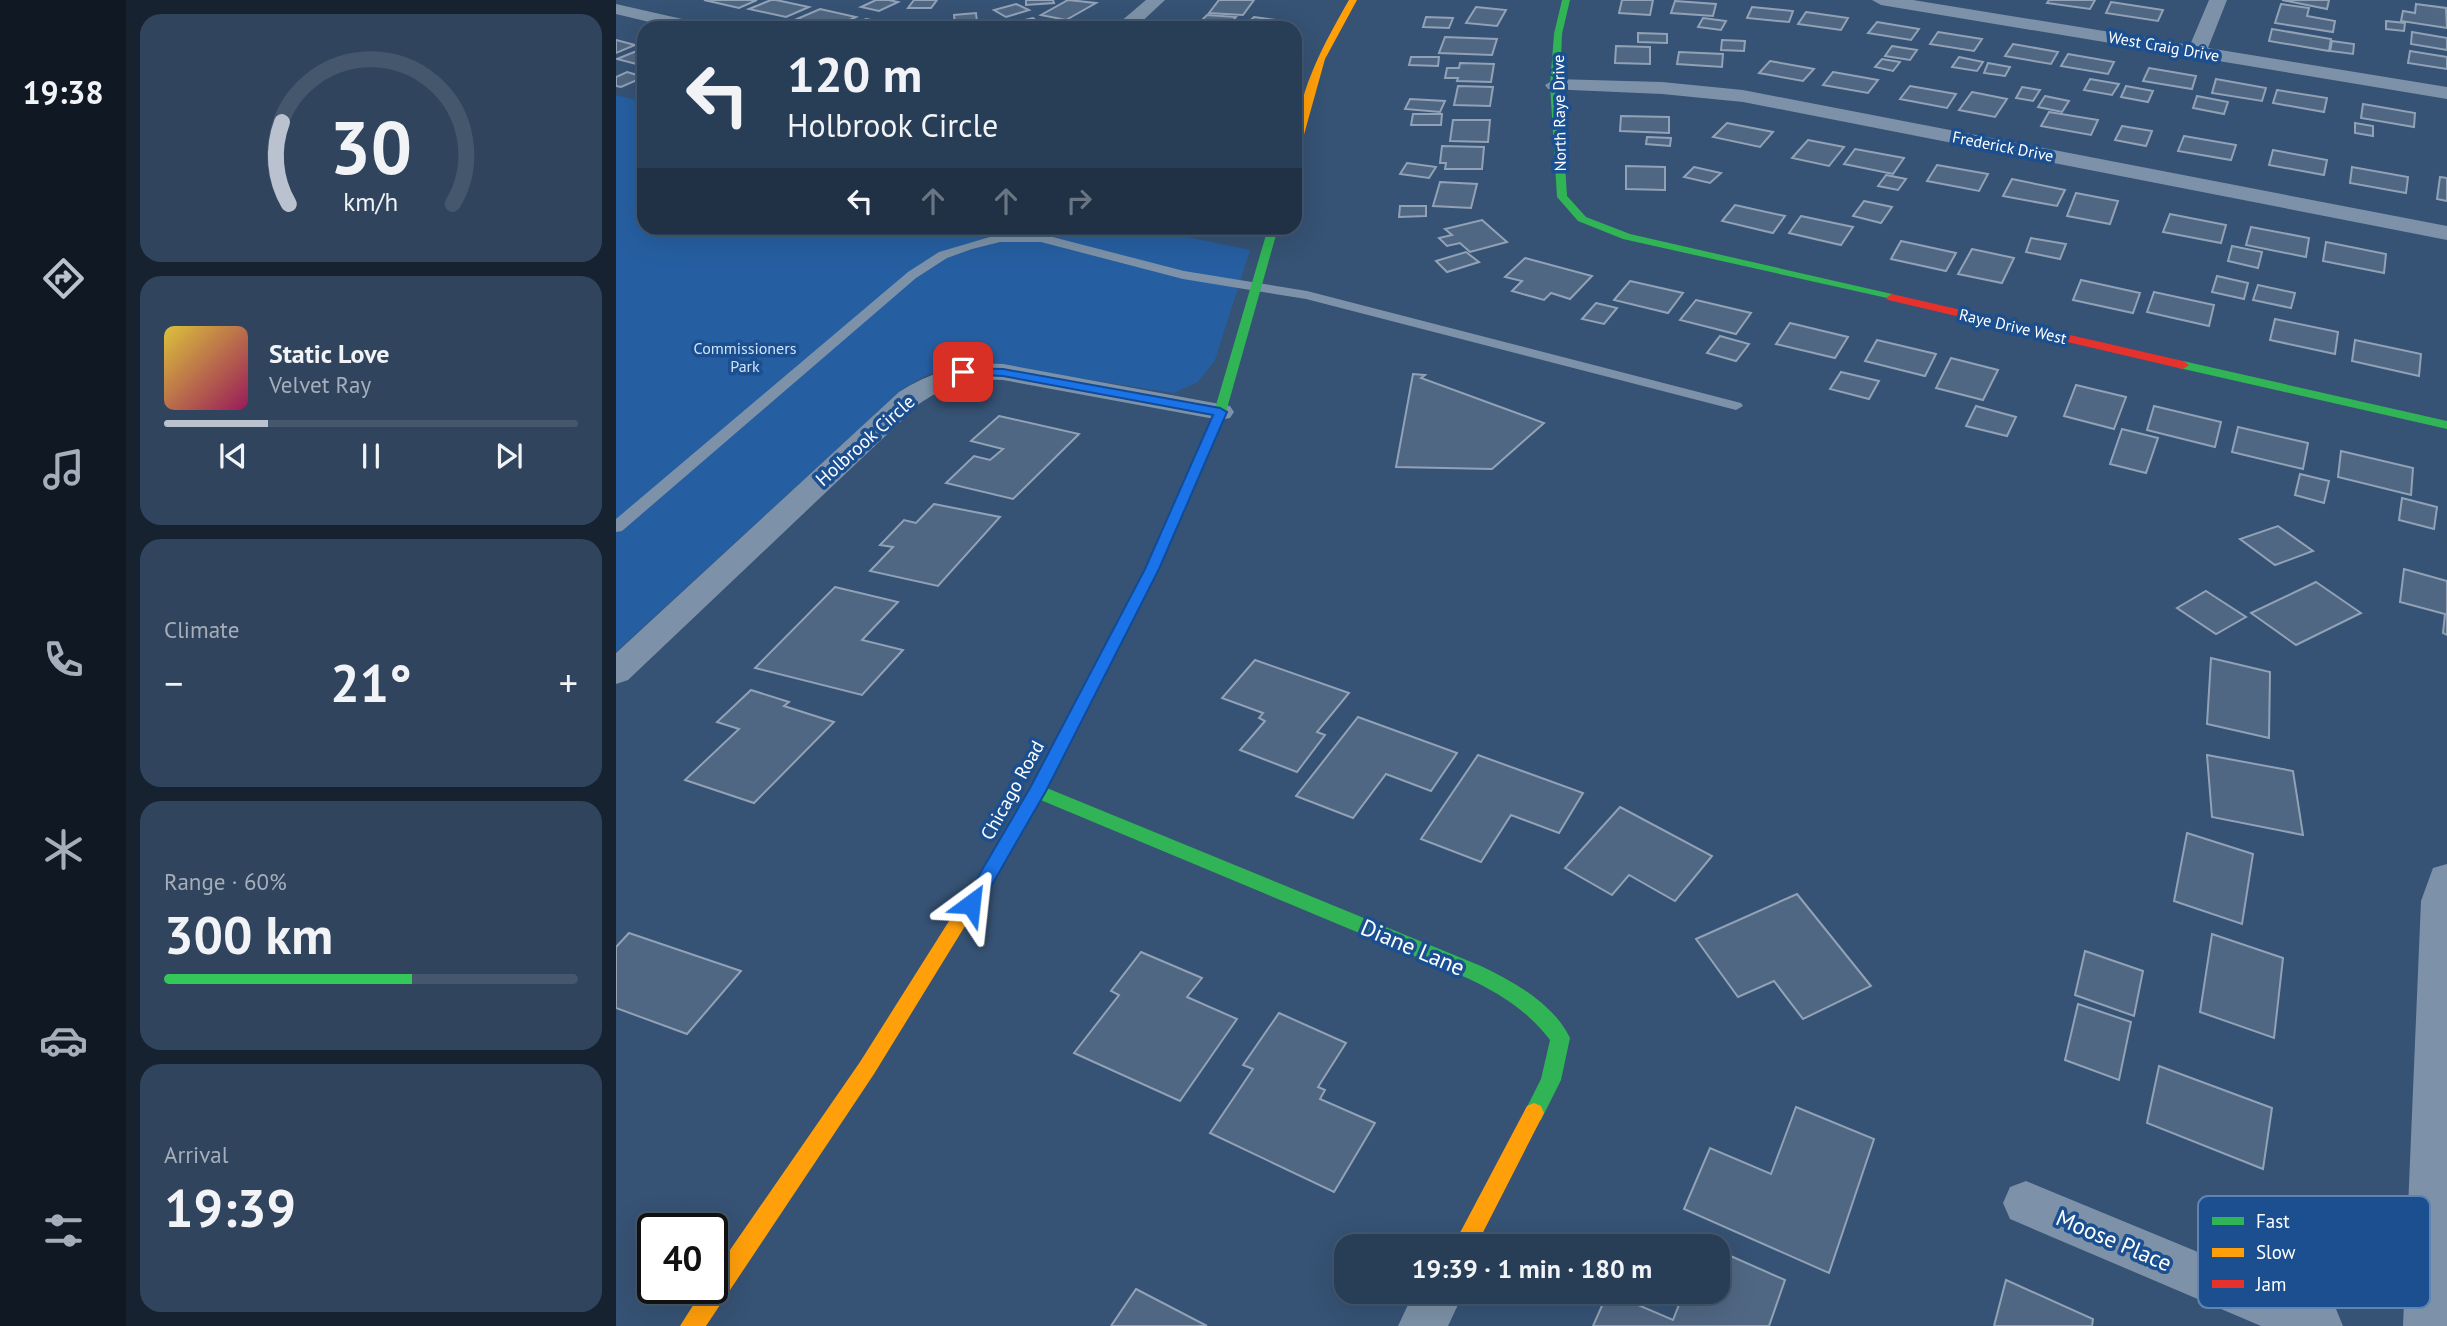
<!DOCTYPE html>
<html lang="en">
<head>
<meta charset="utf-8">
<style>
	:root { --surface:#283e57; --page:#30455d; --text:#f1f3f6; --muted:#a5aeba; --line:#44576d; --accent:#b9c2ce }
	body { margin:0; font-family:"PT Sans",sans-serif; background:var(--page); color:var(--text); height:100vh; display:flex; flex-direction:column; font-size:26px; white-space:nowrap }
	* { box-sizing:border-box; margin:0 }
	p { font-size:23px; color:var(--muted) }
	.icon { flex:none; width:38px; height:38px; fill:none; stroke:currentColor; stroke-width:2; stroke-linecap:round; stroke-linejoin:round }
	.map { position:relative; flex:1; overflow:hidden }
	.panel { display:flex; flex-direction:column; gap:14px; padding:14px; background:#162230; width:490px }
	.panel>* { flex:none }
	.guide { position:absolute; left:21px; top:21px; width:665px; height:214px; border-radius:21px; box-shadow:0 7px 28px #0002,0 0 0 2px var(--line); background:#283e57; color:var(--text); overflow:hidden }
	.speed { position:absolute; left:21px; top:1213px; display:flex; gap:14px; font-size:35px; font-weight:700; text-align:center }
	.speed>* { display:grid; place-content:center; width:91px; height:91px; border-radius:50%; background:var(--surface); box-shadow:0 7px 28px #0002,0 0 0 2px var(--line); line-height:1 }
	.speed .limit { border:4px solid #111; border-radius:10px; background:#fff; color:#111 }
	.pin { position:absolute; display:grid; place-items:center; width:60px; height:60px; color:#fff; margin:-30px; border-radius:14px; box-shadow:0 4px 10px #0006 }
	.me { position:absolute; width:77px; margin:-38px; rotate:30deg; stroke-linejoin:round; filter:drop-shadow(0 0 5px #0008) }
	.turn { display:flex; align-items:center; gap:24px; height:147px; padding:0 35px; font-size:32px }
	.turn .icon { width:91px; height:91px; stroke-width:2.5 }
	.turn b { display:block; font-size:49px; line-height:60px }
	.lanes { display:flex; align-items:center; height:66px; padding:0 35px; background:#0003; justify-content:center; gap:35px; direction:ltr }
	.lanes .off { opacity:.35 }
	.big { font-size:52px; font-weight:800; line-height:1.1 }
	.panel .card { flex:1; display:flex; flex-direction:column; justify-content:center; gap:10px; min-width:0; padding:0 24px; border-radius:21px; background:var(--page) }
	.panel .dial { align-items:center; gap:0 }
	.dial svg { height:182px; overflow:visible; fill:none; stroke:var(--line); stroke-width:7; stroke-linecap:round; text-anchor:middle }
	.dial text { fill:var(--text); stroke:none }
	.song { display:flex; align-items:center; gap:21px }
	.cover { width:84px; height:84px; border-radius:10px; background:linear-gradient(135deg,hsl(50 70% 55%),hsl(330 70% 35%)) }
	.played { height:7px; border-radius:4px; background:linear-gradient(90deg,var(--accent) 25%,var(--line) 25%) }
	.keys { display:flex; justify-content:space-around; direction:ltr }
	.heat { display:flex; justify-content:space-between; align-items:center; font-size:38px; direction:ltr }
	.charge { height:10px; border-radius:5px; background:linear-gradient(90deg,#34c759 60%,var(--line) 0) }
	.trip { position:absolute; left:718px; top:1234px; width:396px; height:70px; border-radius:21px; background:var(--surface); box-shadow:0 7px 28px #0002,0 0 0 2px var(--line); font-weight:800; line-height:70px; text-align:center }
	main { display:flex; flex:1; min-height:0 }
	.dock { display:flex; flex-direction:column; width:126px; justify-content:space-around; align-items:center; background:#101923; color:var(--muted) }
	.dock .icon { width:49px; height:49px }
	.dock .current { color:var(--accent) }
	.dock b { font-size:32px; color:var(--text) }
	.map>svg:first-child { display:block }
</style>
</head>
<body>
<main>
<nav class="dock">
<b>19:38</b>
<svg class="icon current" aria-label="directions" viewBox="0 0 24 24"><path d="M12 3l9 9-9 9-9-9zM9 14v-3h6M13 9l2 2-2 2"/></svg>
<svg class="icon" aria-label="music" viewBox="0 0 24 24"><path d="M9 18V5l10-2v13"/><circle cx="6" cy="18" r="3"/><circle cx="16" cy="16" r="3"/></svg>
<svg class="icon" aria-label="phone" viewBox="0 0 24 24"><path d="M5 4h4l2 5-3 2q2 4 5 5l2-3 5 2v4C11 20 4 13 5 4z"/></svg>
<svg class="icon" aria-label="climate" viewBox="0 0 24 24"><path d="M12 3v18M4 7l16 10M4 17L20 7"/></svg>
<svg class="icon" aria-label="car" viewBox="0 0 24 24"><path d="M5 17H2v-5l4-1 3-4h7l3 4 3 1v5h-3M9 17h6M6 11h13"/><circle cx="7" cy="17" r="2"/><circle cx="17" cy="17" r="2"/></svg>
<svg class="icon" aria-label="filters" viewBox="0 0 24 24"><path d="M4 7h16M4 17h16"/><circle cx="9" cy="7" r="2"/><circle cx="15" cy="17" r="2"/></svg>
</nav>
<section class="panel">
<div class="card dial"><svg viewBox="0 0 100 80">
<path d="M14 69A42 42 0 1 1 86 69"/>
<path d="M14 69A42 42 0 0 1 11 33" stroke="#b9c2ce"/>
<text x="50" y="56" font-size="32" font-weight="700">30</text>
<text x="50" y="72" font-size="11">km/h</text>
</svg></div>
<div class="card">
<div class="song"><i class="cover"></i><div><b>Static Love</b><p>Velvet Ray</p></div></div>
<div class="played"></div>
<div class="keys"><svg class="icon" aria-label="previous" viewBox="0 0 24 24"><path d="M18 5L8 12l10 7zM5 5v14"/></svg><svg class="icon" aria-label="pause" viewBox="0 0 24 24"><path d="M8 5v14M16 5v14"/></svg><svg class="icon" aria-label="next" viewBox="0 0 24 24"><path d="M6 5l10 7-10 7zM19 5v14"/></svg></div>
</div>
<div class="card"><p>Climate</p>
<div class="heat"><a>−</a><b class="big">21°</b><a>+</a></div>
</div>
<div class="card"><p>Range · 60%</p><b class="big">300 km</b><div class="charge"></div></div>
<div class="card"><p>Arrival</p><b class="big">19:39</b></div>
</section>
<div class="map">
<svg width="1831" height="1326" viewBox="0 0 1831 1326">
	<rect width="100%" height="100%" fill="#365274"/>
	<path fill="#265fa1" d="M0,95L28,102V228H529L634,250L599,360L582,382L558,393L360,362C329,365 306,375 281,394L0,652Z"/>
	<g fill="#506783" stroke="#92a2b6" stroke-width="2">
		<path d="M88,0H141L123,8Z"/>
		<path d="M155,0H160L193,7L170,17L133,9Z"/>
		<path d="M260,0H273L282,2L263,11L245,7Z"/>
		<path d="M298,0H321L315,8H292Z"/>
		<path d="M410,0H437L438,3L410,5Z"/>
		<path d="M452,0L480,3L450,20L425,15Z"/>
		<path d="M603,0H638L627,15L593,13Z"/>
		<path d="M1006,0H1037L1034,15L1003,13Z"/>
		<path d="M1433,0H1479L1474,9L1431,3Z"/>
		<path d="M1666,0H1713L1711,9Z"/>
		<path d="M1059,1L1100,4L1097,16L1055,13Z"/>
		<path d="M1495,2L1547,10L1542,21L1490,13Z"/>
		<path d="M400,4L413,10L390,17L378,10Z"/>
		<path d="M1665,4L1693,8L1691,16L1719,21L1717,32L1659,23Z"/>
		<path d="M1800,4L1830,8L1831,28L1785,21L1787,11L1799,13Z"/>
		<path d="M860,7L890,10L881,26L850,23Z"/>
		<path d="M1136,7L1177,11L1173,22L1131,18Z"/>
		<path d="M204,9L240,17L218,27L181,19Z"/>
		<path d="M1190,12L1232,18L1225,30L1182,24Z"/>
		<path d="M360,13L361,22L339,24L338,15Z"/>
		<path d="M591,15L620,17L610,28H578Z"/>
		<path d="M638,17L660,20L651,28L627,27Z"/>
		<path d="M810,17L837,18L833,28L807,27Z"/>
		<path d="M417,18L430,28H376Z"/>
		<path d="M1087,18L1110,21L1105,30L1082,27Z"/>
		<path d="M250,19L289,27L230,28Z"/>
		<path d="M1770,21L1789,23L1788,31L1770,29Z"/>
		<path d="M1261,22L1303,29L1295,40L1252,33Z"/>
		<path d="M1656,29L1715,39L1713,51L1653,41Z"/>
		<path d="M1322,32L1366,39L1358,51L1314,44Z"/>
		<path d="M1796,32L1831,38V50L1795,44Z"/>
		<path d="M1022,33L1051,34V43L1022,42Z"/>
		<path d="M829,37L881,39L876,55L823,53Z"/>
		<path d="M0,40L19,45L0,53Z"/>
		<path d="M1106,40L1129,41L1128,51L1105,50Z"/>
		<path d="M1716,41L1738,44L1737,54L1714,51Z"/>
		<path d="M1397,44L1442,52L1435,64L1389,56Z"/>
		<path d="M1000,46L1034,47V64L999,63Z"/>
		<path d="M1276,46L1301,50L1294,60L1269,56Z"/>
		<path d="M28,48V66L1,59Z"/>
		<path d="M1794,51L1831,57V69L1792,63Z"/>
		<path d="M1063,52L1107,54L1106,67L1061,64Z"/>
		<path d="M1452,54L1498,62L1492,74L1445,66Z"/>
		<path d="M795,57H823L822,66L793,65Z"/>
		<path d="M1343,57L1367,62L1361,71L1336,67Z"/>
		<path d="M1266,59L1284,62L1277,71L1259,67Z"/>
		<path d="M1154,61L1198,69L1187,81L1143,73Z"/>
		<path d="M844,63L878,64L875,82L841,81L842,78H829L831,68H843Z"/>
		<path d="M1372,63L1394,67L1389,76L1368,73Z"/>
		<path d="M1533,68L1580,76L1576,89L1527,81Z"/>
		<path d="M11,72L28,77L5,87L0,86V77Z"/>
		<path d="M1217,72L1262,80L1252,93L1207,85Z"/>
		<path d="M1474,79L1503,84L1496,95L1468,90Z"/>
		<path d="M1600,79L1650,88L1646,101L1596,93Z"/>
		<path d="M842,86L877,87L874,106L838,105Z"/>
		<path d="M1294,86L1340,94L1331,108L1284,99Z"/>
		<path d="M1510,86L1537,91L1532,102L1505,97Z"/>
		<path d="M1406,87L1424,90L1417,101L1400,98Z"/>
		<path d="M1661,90L1711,98L1708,112L1657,103Z"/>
		<path d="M1356,92L1391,99L1379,117L1343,110Z"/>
		<path d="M1429,96L1453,101L1446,112L1422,107Z"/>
		<path d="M1581,96L1612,102L1608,114L1577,108Z"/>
		<path d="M794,99L829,101L824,112L789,109Z"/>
		<path d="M1747,104L1799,113L1798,127L1745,118Z"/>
		<path d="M1433,112L1482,120L1475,135L1425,126Z"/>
		<path d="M797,114H826L825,125H795Z"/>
		<path d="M1005,116L1053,117V133L1004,131Z"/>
		<path d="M837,120H874L872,142L834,141Z"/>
		<path d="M1111,123L1157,132L1144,147L1097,137Z"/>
		<path d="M1739,123L1757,126V136L1739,133Z"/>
		<path d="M1506,126L1536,131L1530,146L1499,140Z"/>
		<path d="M1568,136L1620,145L1615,160L1562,151Z"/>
		<path d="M1031,137L1055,138L1054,146L1030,144Z"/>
		<path d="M1192,140L1228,147L1213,166L1176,158Z"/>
		<path d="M826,146L868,147L866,169H829L830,163H824Z"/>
		<path d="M1239,149L1288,158L1277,174L1228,164Z"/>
		<path d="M1657,150L1711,160L1708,175L1653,165Z"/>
		<path d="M791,163L820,167L813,178L784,174Z"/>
		<path d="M1321,165L1372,174L1363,191L1311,181Z"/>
		<path d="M1010,166L1049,167V190L1010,189Z"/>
		<path d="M1078,167L1105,173L1094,183L1068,177Z"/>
		<path d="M1736,167L1792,177L1790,193L1734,183Z"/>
		<path d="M1270,175L1290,179L1282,190L1262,186Z"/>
		<path d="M1824,177L1831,178V201L1821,199Z"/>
		<path d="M1396,179L1449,190L1441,206L1387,196Z"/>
		<path d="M824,182L861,184L855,208L817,206Z"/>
		<path d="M1460,193L1502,201L1494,224L1451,216Z"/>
		<path d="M1248,201L1276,207L1265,223L1237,216Z"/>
		<path d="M1119,205L1169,216L1157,233L1106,221Z"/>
		<path d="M784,206H810V216L783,217Z"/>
		<path d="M1554,214L1610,225L1605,243L1547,232Z"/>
		<path d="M1185,216L1237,227L1225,245L1173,233Z"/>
		<path d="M866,220L891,242L854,252L844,243L831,246L823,238L836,235L829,229Z"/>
		<path d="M1635,227L1693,238L1690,257L1630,245Z"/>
		<path d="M1415,238L1450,244L1444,259L1410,252Z"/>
		<path d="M1285,241L1340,253L1330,271L1275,259Z"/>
		<path d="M1710,242L1770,254L1768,273L1707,261Z"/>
		<path d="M1616,246L1646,252L1642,268L1612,261Z"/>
		<path d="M1356,249L1398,258L1386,283L1342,274Z"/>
		<path d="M850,252L863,262L831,272L820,261Z"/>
		<path d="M909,258L976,276L954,299L935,293L928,300L896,291L906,281L889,277Z"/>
		<path d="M1601,276L1632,283L1628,299L1596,292Z"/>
		<path d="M1465,280L1524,293L1517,313L1457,300Z"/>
		<path d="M1014,281L1067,293L1052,313L998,300Z"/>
		<path d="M1642,285L1679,293L1675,308L1637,300Z"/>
		<path d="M1538,292L1598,305L1593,326L1531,312Z"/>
		<path d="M1080,300L1135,313L1120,334L1064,320Z"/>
		<path d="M980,303L1001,308L988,324L966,319Z"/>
		<path d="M1659,319L1722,332L1719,354L1654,340Z"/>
		<path d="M1174,323L1232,337L1219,358L1160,344Z"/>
		<path d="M1104,336L1133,344L1120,361L1091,353Z"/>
		<path d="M1261,340L1320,354L1309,376L1249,361Z"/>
		<path d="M1739,340L1805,354L1803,376L1736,361Z"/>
		<path d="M1335,358L1382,370L1367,400L1320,388Z"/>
		<path d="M1225,372L1263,381L1253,399L1214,389Z"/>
		<path d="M797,374L809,375L805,378L928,423L876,469L780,467Z"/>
		<path d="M1460,385L1510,397L1498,429L1448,416Z"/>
		<path d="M1360,406L1400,417L1391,436L1350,426Z"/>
		<path d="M1538,406L1605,422L1599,447L1531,430Z"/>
		<path d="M383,416L463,434L397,499L330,483L358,456L374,460L387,449L355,441Z"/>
		<path d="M1622,427L1692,443L1687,469L1616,452Z"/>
		<path d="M1506,429L1542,438L1530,473L1494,464Z"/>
		<path d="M1725,451L1797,468L1795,495L1722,477Z"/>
		<path d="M1684,474L1713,481L1708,503L1679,495Z"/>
		<path d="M1786,498L1821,507L1818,529L1783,520Z"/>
		<path d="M318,504L384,517L322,586L254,571L277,547L264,545L288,520L300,523Z"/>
		<path d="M1662,526L1697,551L1659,565L1624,539Z"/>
		<path d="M1788,569L1831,581V635L1827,633L1829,614L1784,602Z"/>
		<path d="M1700,582L1745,613L1680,645L1635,613Z"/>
		<path d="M219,587L282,602L246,640L287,650L246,695L139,668Z"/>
		<path d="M1590,591L1630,617L1600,634L1561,608Z"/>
		<path d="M1595,658L1654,672L1653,738L1591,724Z"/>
		<path d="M639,660L733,693L701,732L709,735L681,772L624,750L649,721L643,718L647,713L606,698Z"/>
		<path d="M135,690L173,702L168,706L218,722L138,803L69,780L123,729L101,722Z"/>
		<path d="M742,717L841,753L815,791L770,774L737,818L680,796Z"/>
		<path d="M862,755L967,793L943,833L895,815L865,862L805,839Z"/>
		<path d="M1591,755L1677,771L1687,835L1596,817Z"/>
		<path d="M1004,807L1096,856L1059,901L1013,875L996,895L949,868Z"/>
		<path d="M1571,833L1637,854L1626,924L1558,901Z"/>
		<path d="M1181,894L1255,986L1187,1019L1158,981L1122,997L1080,939Z"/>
		<path d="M13,933L125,971L71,1034L0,1008V947Z"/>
		<path d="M1596,934L1667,958L1658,1038L1584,1012Z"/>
		<path d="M1469,951L1527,971L1518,1016L1459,995Z"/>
		<path d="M525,952L586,978L571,997L621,1019L564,1101L458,1053L503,995L495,991Z"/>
		<path d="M1462,1004L1515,1022L1503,1080L1449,1060Z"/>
		<path d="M663,1013L730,1043L702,1087L709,1090L704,1099L759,1123L718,1192L594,1133L637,1069L627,1065Z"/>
		<path d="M1543,1066L1656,1108L1647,1169L1531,1123Z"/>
		<path d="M1180,1107L1258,1139L1213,1273L1068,1209L1094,1148L1155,1174Z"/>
		<path d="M1101,1250L1169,1280L1153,1326H977L992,1292L1057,1320L1068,1292H1101Z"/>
		<path d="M1390,1280L1477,1319L1476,1326H1378Z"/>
		<path d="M520,1289L591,1326H495Z"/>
	</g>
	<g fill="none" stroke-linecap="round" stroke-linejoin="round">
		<path fill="#7d92a8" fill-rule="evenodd" d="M384,234H425L568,271L691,291L1125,403L1127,406L1120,410L690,299L567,279L425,242H384L356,249L331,258L300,278L6,531L0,532V519L292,272L323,252Z"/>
		<g fill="#7d92a8" fill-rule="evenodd">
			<path d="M530,0H549L519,28H497Z"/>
			<path d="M1256,0H1297L1574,45L1593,0H1611L1592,48L1831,87V99L1265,5Z"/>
			<path d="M0,4L88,24L91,28H58L0,14Z"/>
			<path d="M939,79L1046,82L1127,90L1831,226V240L1127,102L1046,94L932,89L929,85Z"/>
			<path d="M387,364L604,404L614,406L618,412L614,418L604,420L387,380C354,378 330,385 303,404L12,680L0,684V653L283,392C316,371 349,362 387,364Z"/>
			<path d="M1831,864V1326H1787L1805,901L1817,868Z"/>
			<path d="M1410,1181L1720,1309L1727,1326H1645L1394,1219L1387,1203L1394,1187Z"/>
			<path d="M798,1292H848L832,1326H782Z"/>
		</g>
		<g fill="#30b455" fill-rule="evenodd">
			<path d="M946,0H954L946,34L944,85L951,196L970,217L1014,234L1276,294L1282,298L1280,300L1007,239L962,221L941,197L934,85L938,34Z"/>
			<path d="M652,228H662L610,412L545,565L538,570L533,568L531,565L598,412Z"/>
			<path d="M1567,361L1831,421V429L1563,368V362Z"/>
			<path d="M421,784L865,966C898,982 937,1003 954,1038L945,1080L925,1120L918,1123L911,1120L908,1113L925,1079L934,1040C912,1011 883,993 851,978L415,796L412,791L415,786Z"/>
		</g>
		<g fill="#ff9f0a" fill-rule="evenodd">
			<path d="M733,0H741L709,59L684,149L679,152C679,96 706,47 733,0Z"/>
			<path d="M375,862L381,864L384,869L381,874L258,1074L90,1326H64L88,1288H96V1276L244,1062L369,864Z"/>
			<path d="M918,1103L925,1106L928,1113L860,1246H837L911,1106Z"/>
		</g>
		<g fill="#e5322d" fill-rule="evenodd">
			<path d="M1276,294L1567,361L1573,365L1567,369L1272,300L1270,298Z"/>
			<path d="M538,560L545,565L430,791L381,874L375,876L369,874L366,869L369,864L414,788L531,565Z"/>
		</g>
	</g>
	<path fill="#1a73e8" stroke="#114b97" stroke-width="2" d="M347,368L387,369L604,408L611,412L543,569L430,791L362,909L355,912L346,904L414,788L529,569L597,415L387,376L343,374L341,372Z"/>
	<g text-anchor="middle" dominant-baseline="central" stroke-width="7" stroke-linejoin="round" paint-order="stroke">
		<g font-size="16" fill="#fff" stroke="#1b4f8f">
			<text transform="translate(1548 46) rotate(10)">West Craig Drive</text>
			<text transform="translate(943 113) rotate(-91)">North Raye Drive</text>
			<text transform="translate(1387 146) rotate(11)">Frederick Drive</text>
			<text transform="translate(1397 326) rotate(13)">Raye Drive West</text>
		</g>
		<g font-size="16" fill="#cfe3fa" stroke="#1b4f8f">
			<text x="129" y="348">Commissioners<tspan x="129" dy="18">Park</tspan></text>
		</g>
		<g font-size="19" fill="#fff" stroke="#1b4f8f">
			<text transform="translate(249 440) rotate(-42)">Holbrook Circle</text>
			<text transform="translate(396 790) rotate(-61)">Chicago Road</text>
		</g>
		<g font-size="23" fill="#fff" stroke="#1b4f8f">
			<text transform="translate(797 947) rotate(23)">Diane Lane</text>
			<text transform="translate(1498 1240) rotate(23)">Moose Place</text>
		</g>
	</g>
	<rect x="1582" y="1196" width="232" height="112" rx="10" fill="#1b4f8f" stroke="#5f84b1" stroke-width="2"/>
	<rect x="1596" y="1217" width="32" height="8" fill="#30b455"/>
	<rect x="1596" y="1248" width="32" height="9" fill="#ff9f0a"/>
	<rect x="1596" y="1280" width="32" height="8" fill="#e5322d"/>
	<g font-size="19" fill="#fff">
		<text x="1640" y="1228">Fast</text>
		<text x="1640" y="1259">Slow</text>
		<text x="1640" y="1291">Jam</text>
	</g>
</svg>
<div class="speed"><div class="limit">40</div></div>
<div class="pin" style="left:347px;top:372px;background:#d93025"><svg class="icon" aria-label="arrive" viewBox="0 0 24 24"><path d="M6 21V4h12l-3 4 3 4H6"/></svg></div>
<svg class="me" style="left:355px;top:904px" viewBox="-20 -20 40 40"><path d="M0-17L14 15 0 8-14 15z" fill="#1a73e8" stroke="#fff" stroke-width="4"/></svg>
<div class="trip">19:39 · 1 min · 180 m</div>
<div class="guide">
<div class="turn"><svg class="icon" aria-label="left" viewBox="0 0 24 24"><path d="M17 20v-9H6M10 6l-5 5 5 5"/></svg><div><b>120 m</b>Holbrook Circle</div></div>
<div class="lanes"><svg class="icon" aria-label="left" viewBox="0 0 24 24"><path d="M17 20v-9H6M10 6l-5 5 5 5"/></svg><svg class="icon off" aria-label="ahead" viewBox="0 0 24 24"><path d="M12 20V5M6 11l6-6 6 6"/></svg><svg class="icon off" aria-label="ahead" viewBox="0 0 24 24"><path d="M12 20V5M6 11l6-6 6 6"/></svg><svg class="icon off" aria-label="right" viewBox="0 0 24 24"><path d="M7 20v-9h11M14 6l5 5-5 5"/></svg></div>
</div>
</div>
</main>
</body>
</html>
